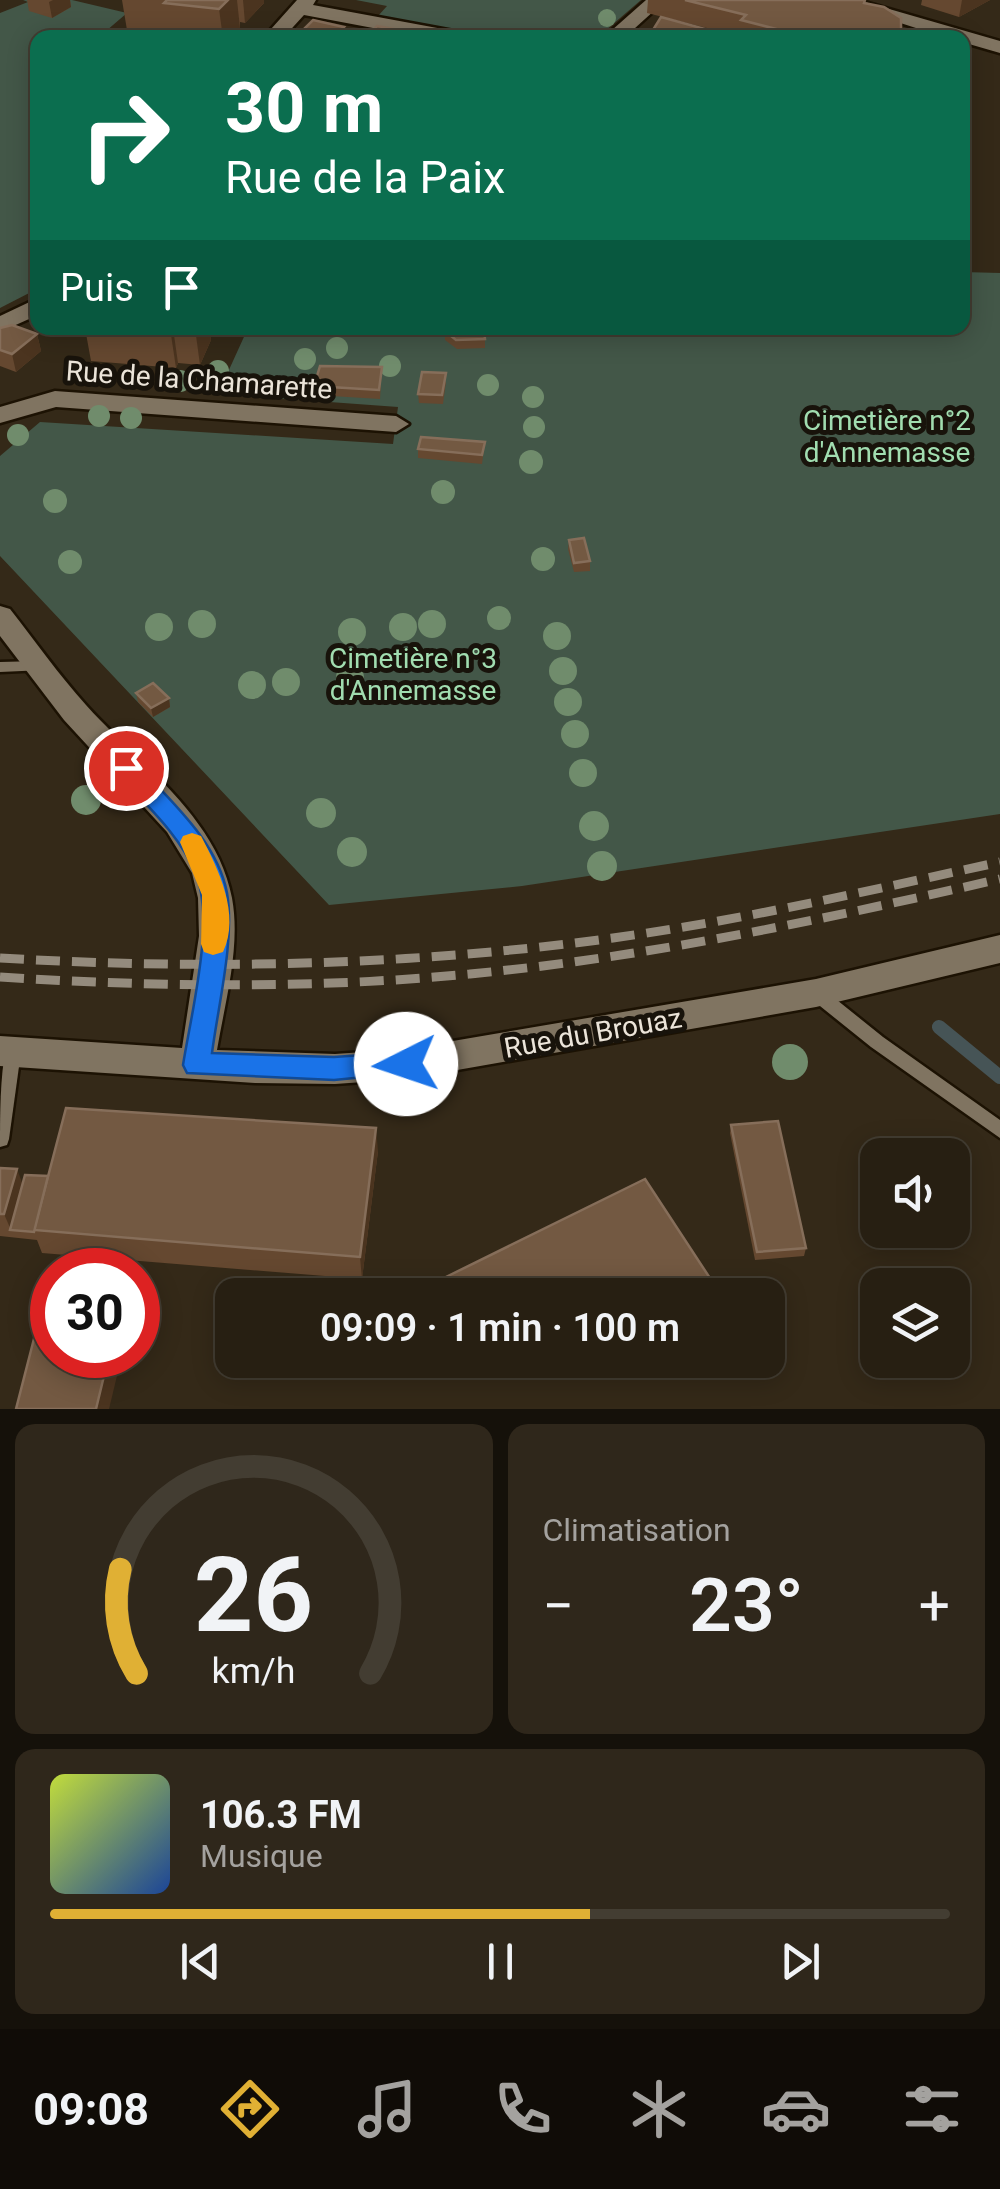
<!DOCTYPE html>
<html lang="fr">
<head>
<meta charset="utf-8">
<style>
	:root { --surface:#271f12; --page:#2f271b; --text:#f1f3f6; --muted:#a4a29f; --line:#433d32; --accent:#e0b034 }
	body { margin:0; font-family:Roboto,sans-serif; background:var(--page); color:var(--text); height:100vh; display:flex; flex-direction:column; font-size:38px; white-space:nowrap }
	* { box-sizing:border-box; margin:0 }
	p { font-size:32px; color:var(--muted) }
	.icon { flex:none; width:55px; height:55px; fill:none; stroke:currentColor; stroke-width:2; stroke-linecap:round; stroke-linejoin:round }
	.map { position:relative; height:1409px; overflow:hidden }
	.side { display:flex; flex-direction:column; gap:15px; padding:15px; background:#15110a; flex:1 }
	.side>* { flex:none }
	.guide { position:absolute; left:30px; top:30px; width:940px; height:305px; border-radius:20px; box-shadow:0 5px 25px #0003,0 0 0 2px var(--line); background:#0b6e4f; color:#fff; overflow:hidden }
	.tools { position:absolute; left:860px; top:1138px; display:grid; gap:20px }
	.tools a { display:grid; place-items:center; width:110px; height:110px; border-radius:20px; background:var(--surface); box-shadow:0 5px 25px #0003,0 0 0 2px var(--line); font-size:50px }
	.speed { position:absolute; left:30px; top:1248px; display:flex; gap:20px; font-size:50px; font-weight:700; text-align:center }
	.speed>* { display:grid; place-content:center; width:130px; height:130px; border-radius:50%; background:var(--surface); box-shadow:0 5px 25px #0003,0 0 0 2px var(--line); line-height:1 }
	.speed .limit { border:15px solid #d22; background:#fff; color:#111 }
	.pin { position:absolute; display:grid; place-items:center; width:85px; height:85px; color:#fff; margin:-42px; border:5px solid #fff; border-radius:50%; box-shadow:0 2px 10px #0007 }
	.me { position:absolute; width:110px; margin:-55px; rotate:266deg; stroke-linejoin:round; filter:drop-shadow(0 0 8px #0008) }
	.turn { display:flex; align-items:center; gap:35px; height:210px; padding:0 30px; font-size:45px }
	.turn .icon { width:130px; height:130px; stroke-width:2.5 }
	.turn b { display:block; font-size:70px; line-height:85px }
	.then { display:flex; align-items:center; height:95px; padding:0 30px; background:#0003; gap:20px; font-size:38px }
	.big { font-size:75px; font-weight:600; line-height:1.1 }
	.side .tile { flex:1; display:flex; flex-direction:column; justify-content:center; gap:15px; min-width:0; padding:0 35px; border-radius:20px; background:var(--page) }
	.side .dial { align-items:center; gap:0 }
	.dial svg { height:260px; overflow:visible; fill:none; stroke:var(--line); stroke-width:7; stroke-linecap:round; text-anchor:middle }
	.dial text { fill:var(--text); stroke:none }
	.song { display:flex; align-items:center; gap:30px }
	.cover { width:120px; height:120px; border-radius:15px; background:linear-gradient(135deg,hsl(70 70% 55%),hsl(220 70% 35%)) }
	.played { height:10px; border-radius:5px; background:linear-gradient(90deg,var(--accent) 60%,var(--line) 60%) }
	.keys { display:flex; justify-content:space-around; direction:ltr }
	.heat { display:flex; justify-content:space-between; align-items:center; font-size:55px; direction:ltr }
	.side .tiles { flex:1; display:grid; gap:15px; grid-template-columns:1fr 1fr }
	.tile:last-child { grid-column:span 2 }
	.trip { position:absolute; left:215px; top:1278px; width:570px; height:100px; border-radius:20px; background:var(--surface); box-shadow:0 5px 25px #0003,0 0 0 2px var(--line); font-weight:600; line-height:100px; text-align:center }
	.tab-bar { display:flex; height:160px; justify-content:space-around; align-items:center; background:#100c07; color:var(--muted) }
	.tab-bar .icon { width:70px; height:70px }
	.tab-bar .active { color:var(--accent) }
	.tab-bar b { font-size:45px; color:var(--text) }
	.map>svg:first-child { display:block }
</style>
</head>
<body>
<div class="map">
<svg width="1000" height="1409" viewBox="0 0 1000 1409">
	<rect width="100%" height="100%" fill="#342918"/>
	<g fill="#435748">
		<path d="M23,0H72L127,13L99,37L38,38L37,289L0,308V13L28,2Z"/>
		<path d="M356,0H641L598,37H495L378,16L387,6Z"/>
		<path d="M963,272L1000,273V814L522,886L329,905L0,556V456L40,422L393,444L398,407L218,394L248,328H962Z"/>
	</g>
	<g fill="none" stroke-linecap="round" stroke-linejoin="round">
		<path stroke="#465456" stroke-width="14" d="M939,1027L1000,1077"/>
		<g stroke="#1c1203" stroke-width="5">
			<g id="lane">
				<path d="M39,661L46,666L44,670L0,672V662Z"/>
				<path d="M816,986L822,988L883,1037L1000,1120V1138L871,1047L810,998L807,993L810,988Z"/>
				<path d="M12,1044L18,1047L21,1052L9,1139L7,1145L0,1147C0,1115 0,1077 6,1047Z"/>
			</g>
		</g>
		<g stroke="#1c1203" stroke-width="5">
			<g id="street">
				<path d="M297,0H316L313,5L459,32L468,38H426L304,15L283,38H263Z"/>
				<path d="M646,0H666L624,38H603Z"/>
				<path d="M38,298V315L0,332V316Z"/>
				<path d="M55,391L396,416L409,424L396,432L56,407L0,423V407Z"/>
				<path d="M0,606L10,609C35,641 59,675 86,705C138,763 217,817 232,898C241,947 225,1002 217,1050L335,1054L406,1049L816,979L1000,935V963L816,1007L406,1079L335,1084L255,1083L0,1066V1036L182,1048L199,936L198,898L192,873L167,832L64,720L0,636Z"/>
			</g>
		</g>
		<g stroke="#1c1203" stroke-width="5">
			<path id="secondary" d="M829,0H858L1000,41V53L962,42V38H947Z"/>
		</g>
		<use href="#lane" fill="#807461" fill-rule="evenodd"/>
		<use href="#street" fill="#807461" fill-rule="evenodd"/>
		<use href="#secondary" fill="#807461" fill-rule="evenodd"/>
		<g stroke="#948b7d" stroke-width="9" stroke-dasharray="24 12" stroke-linecap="butt">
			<path d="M0,958C205,970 410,966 613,938C743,920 872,890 1000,862"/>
			<path d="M0,977C157,987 314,989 470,974C649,957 825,919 1000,879"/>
		</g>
	</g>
	<g fill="#708c6c">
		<circle cx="607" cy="18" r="9"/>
		<circle cx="337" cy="348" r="11"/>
		<circle cx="305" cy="359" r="11"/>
		<circle cx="390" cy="366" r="11"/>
		<circle cx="218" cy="371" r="11"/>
		<circle cx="180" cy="381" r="11"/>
		<circle cx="488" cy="385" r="11"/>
		<circle cx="533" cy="397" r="11"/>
		<circle cx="99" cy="416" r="11"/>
		<circle cx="131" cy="418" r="11"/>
		<circle cx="534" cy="427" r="11"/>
		<circle cx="18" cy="435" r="11"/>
		<circle cx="531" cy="462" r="12"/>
		<circle cx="443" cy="492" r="12"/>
		<circle cx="55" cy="501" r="12"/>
		<circle cx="543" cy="559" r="12"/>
		<circle cx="70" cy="562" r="12"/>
		<circle cx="499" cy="618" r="12"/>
		<circle cx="202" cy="624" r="14"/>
		<circle cx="432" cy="624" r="14"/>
		<circle cx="159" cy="627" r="14"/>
		<circle cx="403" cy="627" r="14"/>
		<circle cx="352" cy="632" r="14"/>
		<circle cx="557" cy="636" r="14"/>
		<circle cx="563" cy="671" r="14"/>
		<circle cx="350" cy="678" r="14"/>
		<circle cx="286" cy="682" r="14"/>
		<circle cx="252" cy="685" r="14"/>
		<circle cx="568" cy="702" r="14"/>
		<circle cx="575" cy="734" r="14"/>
		<circle cx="583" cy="773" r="14"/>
		<circle cx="86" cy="800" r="15"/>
		<circle cx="321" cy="813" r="15"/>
		<circle cx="594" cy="826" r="15"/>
		<circle cx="352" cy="852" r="15"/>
		<circle cx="602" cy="866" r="15"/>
		<circle cx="790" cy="1062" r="18"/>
	</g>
	<g fill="#654830">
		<path d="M27,0H70L71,7L52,18L29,11Z"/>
		<path d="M122,0H264V3L245,23L240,22V28L231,38H169L128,36Z"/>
		<path d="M648,0H865V3L901,38H739V36L647,13Z"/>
		<path d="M922,0H990L959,17L921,5Z"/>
		<path d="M344,27V35L342,38H300V33Z"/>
		<path d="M0,328L37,334L41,351L16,372L0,366Z"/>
		<path d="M85,328H209L211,340L200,365L178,363L176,368L91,361Z"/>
		<path d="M445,331L485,339V348L457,349L445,340Z"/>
		<path d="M382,367L380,399L315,395L314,386Z"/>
		<path d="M446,382L443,404L419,403L418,394Z"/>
		<path d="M485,442L482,464L418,458V449Z"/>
		<path d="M569,540L590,561V571L574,572L568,549Z"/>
		<path d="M136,693L169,698L170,707L153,717L138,702Z"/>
		<path d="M731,1125L806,1248L804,1256L755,1260L730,1133Z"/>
		<path d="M378,1151L362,1279L42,1253L37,1240L0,1236V1168L23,1184L48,1176Z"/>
		<path d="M446,1277L721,1295H452L447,1285Z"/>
	</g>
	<g fill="#4b341f">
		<path d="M53,0H70L71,7L52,18L49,2Z"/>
		<path d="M228,0H237L240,28L231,38H223L219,9Z"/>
		<path d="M243,0H264V3L245,23Z"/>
		<path d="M962,0H990L959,17Z"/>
		<path d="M344,27V35L342,38H333Z"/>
		<path d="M170,328H173L178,363L176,368Z"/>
		<path d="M195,328H209L211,340L200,365Z"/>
		<path d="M37,334L41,351L16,372L12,354Z"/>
		<path d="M169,698L170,707L153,717L151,708Z"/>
		<path d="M376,1128L378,1151L362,1279L360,1257Z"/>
		<path d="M17,1169L26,1193L11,1230L4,1214Z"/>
		<path d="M109,1355H122L109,1409H96Z"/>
	</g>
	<g fill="#735942" stroke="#866e5a" stroke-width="2.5">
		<path d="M167,0H228L219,9L164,3Z"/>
		<path d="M685,0H865L864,3L884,7L901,18V38H811L741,20L746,15Z"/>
		<path d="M661,17L712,31L706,38H648Z"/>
		<path d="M313,20L344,27L333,38L300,33Z"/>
		<path d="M377,26L406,31L400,38H365Z"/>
		<path d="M12,325L37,334L12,354L0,350V328Z"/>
		<path d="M445,331H484L485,339L456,340Z"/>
		<path d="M320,366L382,367L379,390L314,386Z"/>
		<path d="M422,372L446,373L442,395L418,394Z"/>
		<path d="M421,437L485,442L482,455L418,449Z"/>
		<path d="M584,538L590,561L574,563L569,540Z"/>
		<path d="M153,683L169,698L151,708L136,693Z"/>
		<path d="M66,1108L376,1128L360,1257L34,1230Z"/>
		<path d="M778,1121L806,1248L757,1252L731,1125Z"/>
		<path d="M0,1168L17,1169L4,1214H0Z"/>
		<path d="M25,1175L48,1176L34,1232L10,1230Z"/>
		<path d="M645,1179L721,1295H606L603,1290L593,1295H456L446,1277Z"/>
		<path d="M47,1288H52V1355H109L96,1409H16Z"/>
	</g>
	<path fill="#1a73e8" stroke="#114b97" stroke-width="2.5" d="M126,759L135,762C168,799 217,840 227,893C235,939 218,1006 212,1053L334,1057L406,1052L415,1055L419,1064L415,1072L334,1080L187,1073L183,1065C191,1014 216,919 195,872C179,834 145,804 118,774L114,768L118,762Z"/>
	<path fill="#f59e0b" d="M192,833L201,836C218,868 241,915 223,952L213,955L204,952L201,944L202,895L180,842L183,836Z"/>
	<g text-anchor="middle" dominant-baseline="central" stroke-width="10" stroke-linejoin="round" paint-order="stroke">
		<g font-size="28" fill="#ebe4d9" stroke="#18130b">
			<text transform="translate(199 380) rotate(4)">Rue de la Chamarette</text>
			<text transform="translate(593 1033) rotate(-10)">Rue du Brouaz</text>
		</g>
		<g font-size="28" fill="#a1ddb0" stroke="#18130b">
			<text x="887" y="420">Cimetière n°2<tspan x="887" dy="32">d'Annemasse</tspan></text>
			<text x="413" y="658">Cimetière n°3<tspan x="413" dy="32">d'Annemasse</tspan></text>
		</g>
	</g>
</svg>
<div class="tools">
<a><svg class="icon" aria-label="sound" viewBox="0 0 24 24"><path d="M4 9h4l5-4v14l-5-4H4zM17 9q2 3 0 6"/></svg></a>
<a><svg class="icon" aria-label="layers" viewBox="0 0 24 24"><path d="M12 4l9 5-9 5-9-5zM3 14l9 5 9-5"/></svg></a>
</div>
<div class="speed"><div class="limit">30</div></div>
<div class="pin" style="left:126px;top:768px;background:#d93025"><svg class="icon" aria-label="arrive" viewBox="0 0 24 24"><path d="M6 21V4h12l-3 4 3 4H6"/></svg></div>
<svg class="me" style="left:406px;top:1064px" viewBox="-20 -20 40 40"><circle r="19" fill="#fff"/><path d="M0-13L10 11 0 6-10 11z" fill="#1a73e8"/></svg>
<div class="trip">09:09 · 1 min · 100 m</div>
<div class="guide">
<div class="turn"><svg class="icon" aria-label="right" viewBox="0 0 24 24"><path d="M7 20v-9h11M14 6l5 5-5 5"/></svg><div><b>30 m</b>Rue de la Paix</div></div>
<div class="then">Puis<svg class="icon" aria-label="arrive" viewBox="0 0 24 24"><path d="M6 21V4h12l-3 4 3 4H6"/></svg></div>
</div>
</div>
<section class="side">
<div class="tiles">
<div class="tile dial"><svg viewBox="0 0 100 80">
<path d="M14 69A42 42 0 1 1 86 69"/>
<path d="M14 69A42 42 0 0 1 9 37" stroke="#e0b034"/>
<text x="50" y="56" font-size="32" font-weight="700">26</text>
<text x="50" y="72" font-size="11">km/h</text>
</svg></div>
<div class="tile"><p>Climatisation</p>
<div class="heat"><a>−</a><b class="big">23°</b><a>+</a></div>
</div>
<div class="tile">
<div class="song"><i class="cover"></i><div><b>106.3 FM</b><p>Musique</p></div></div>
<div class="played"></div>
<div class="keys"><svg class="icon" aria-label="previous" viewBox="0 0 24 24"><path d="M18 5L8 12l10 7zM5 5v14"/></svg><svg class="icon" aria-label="pause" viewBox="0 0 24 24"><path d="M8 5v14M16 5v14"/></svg><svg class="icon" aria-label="next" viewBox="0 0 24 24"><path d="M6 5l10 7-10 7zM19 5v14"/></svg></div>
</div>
</div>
</section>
<nav class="tab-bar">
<b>09:08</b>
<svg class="icon active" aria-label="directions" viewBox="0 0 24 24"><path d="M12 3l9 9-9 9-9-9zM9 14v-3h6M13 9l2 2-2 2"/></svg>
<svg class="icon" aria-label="music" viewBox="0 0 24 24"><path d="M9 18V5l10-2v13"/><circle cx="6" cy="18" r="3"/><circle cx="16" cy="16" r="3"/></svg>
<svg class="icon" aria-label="phone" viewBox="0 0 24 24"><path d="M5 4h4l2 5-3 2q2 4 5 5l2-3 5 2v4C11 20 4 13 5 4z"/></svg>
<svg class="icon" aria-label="climate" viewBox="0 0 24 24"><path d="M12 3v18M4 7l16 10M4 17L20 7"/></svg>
<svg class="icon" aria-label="car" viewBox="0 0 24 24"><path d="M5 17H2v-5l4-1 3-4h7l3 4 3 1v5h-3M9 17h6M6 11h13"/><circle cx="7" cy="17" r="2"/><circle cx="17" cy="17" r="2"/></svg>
<svg class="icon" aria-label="filters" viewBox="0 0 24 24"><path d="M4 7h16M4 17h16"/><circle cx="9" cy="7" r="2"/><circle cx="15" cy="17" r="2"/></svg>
</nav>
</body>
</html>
